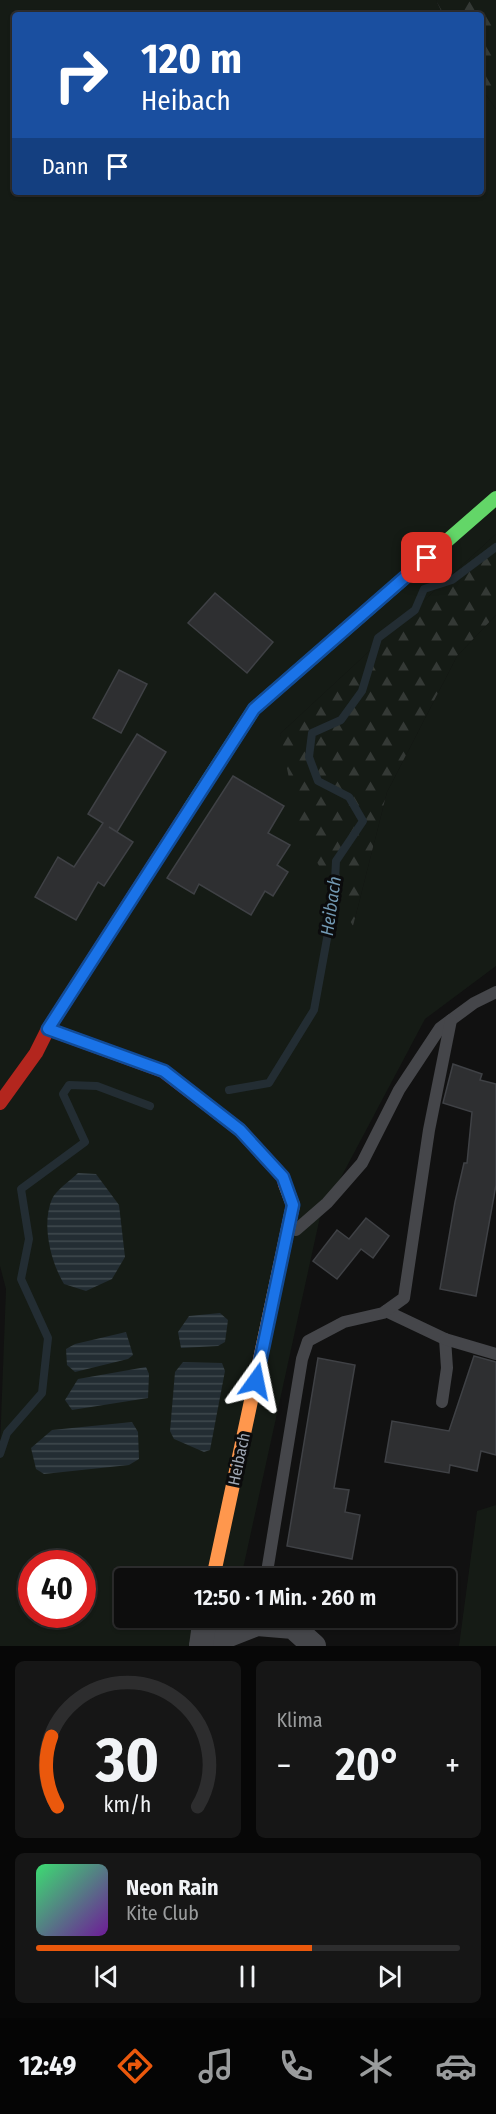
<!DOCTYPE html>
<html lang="de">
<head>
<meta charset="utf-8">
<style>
	:root { --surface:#0d0d0d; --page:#161616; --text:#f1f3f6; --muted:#9a9c9d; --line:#2d2d2e; --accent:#ea580c }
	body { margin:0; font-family:"Fira Sans Condensed",sans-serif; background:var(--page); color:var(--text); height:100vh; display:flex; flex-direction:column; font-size:22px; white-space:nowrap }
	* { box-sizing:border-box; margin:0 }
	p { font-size:20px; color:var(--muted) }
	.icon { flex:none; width:33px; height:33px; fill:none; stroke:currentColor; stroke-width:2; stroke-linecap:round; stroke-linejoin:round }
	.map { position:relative; height:1646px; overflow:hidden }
	.details { display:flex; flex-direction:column; gap:15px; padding:15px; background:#070707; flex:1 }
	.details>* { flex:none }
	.top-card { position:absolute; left:12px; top:12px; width:472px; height:183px; border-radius:6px; box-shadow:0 2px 4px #0004,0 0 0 2px var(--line); background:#1a4fa0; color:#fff; overflow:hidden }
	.speed { position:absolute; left:18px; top:1550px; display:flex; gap:12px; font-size:30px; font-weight:700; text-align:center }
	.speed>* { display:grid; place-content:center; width:78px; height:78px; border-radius:50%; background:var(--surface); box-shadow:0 2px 4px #0004,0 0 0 2px var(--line); line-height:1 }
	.speed .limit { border:9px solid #d22; background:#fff; color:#111 }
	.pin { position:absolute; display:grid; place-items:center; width:51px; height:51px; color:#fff; margin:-26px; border-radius:12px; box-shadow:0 3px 9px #0006 }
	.me { position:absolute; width:66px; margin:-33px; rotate:12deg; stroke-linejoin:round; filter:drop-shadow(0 0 4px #0008) }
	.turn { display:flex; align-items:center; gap:21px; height:126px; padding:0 30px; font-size:27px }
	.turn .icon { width:78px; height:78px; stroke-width:2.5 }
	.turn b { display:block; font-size:42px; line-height:51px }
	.then { display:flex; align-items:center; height:57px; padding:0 30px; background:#0003; gap:12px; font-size:22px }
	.big { font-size:45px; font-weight:600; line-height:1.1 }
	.details .widget { flex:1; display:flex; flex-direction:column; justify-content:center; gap:9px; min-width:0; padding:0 21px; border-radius:9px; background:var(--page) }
	.details .dial { align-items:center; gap:0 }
	.dial svg { height:156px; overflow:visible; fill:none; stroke:var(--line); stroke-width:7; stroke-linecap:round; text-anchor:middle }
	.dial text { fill:var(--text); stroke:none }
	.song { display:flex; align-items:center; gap:18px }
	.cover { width:72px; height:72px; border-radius:9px; background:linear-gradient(135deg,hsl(140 70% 55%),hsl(280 70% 35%)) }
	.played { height:6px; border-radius:3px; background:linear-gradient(90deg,var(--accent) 65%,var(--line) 65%) }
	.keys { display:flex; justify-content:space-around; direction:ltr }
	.heat { display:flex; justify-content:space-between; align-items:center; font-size:33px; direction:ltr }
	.details .tiles { flex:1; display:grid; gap:15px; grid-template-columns:1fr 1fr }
	.widget:last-child { grid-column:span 2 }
	.trip { position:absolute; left:114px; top:1568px; width:342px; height:60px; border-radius:6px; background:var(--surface); box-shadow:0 2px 4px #0004,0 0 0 2px var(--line); font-weight:600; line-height:60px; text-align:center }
	.tabs { display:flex; height:96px; justify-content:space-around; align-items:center; background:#050505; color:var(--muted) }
	.tabs .icon { width:42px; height:42px }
	.tabs .active { color:var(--accent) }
	.tabs b { font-size:27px; color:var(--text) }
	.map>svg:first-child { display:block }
</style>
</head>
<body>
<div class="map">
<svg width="496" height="1646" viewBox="0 0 496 1646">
	<defs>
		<pattern id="forest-firs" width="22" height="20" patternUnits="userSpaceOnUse" patternTransform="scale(1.5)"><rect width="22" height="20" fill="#151b15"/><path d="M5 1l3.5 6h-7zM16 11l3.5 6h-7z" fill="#343935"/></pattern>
		<pattern id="water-rules" width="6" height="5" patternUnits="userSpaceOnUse" patternTransform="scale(1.5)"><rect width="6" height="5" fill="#232d33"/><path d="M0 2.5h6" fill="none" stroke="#40494e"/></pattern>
	</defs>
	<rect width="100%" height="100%" fill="#111"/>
	<g fill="#151b15" fill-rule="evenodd">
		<path d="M0,0H436L443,15H15V192H482V89L496,109V534L280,734L353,926L387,792L457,656L496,615V966L425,1019L320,1217L241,1578H124V1617H228L217,1646H0V1446L6,1289L0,1266ZM32,1563H82V1614H32Z"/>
		<path d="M496,1505V1646H459L477,1511Z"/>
	</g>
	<g fill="url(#forest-firs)">
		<path d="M436,0H496V109L482,89V15H443Z"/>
		<path d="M496,534V615L457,656L387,792L353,926L300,832L280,734Z"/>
	</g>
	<g fill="url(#water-rules)">
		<path d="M78,1173L96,1174L119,1205L125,1257L112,1279L86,1291L64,1284C51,1262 41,1225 52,1199C56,1190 71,1180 78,1173Z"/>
		<path d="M220,1313L228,1320L225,1342L218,1346L181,1348L178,1332L189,1316Z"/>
		<path d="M126,1332L133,1355L128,1359L75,1372L67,1365L66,1349L75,1344Z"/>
		<path d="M183,1362L222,1363L225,1371L210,1450L204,1452L174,1439L170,1431L175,1372Z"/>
		<path d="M146,1367L149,1374L148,1398L72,1410L65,1400L78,1379Z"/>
		<path d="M132,1422L138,1432L139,1459L129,1465L44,1474L36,1469L31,1448L52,1430Z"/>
	</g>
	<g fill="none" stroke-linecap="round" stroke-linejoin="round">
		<g stroke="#232d33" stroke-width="8">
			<path d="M229,1090L269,1083L314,1010L334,900L336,861L363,821L349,797L318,781L309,757L312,733L341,720L362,691L378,638L415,610L424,589L452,580L496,547"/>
			<path d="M0,1454L7,1433L42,1393L48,1338L21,1279L29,1239L21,1189L85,1142L63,1094L69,1085L97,1086L150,1106"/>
		</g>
	</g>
	<g fill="#2e2f31" stroke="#3f4145" stroke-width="1.5">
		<path d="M215,593L273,642L247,673L188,623Z"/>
		<path d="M119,670L147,684L121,733L93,718Z"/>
		<path d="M137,734L166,752L117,832L109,827L133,842L104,886L98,882L76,920L35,897L58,857L74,867L103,823L88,814Z"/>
		<path d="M233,776L284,806L268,833L290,845L277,865L288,872L273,896L265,891L251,915L199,884L194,894L167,878Z"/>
		<path d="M453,1064L482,1074L480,1080L496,1084V1185L476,1296L440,1289L455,1202L464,1163H467L472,1112L443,1103Z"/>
		<path d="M366,1218L389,1236L373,1258L361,1249L337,1279L313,1261L337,1230L349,1239Z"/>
		<path d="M474,1356L496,1362V1455L481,1451L477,1471L450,1465L449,1473L385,1462L392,1421L449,1431Z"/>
		<path d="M318,1358L355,1365L334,1488L349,1490L345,1512L360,1515L352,1559L287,1546Z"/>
	</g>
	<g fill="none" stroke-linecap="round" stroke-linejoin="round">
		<g stroke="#45464a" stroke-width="12">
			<path d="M296,1230L327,1203L362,1163L399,1090L440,1028L474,1003L496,992"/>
			<path d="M386,1311L445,1339L447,1368L442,1402"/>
			<path d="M445,1339L496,1354"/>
			<path d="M266,1578L302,1359L308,1341L344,1322L383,1313L404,1298L429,1130L451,1020"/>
		</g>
		<g stroke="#45464a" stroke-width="24">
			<path d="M201,1646L257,1624L293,1627L314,1646"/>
			<path d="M201,1646L205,1617"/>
		</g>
		<path stroke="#63d668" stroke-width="14" d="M190,808L254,709L496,498"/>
		<path stroke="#ff974d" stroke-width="14" d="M213,1578L293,1205L285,1184"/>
		<g stroke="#b3261e" stroke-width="14">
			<path d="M48,1029L163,1071L240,1130L283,1177L285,1184"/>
			<path d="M0,1103L36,1053L48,1029L190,808"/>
		</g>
	</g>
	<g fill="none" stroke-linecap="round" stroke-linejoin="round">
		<g stroke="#114b97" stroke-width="15">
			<path id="route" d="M256,1381L293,1205L283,1177L240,1130L164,1071L48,1029L254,709L427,558"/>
		</g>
		<use href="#route" stroke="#1a73e8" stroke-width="10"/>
	</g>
	<g text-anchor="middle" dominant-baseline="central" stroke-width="6" stroke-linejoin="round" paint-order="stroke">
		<g font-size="16" fill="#9fa7b4" stroke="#0b0b0c">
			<text transform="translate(239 1459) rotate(-78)">Heibach</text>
		</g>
		<g font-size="18" font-style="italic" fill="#7299b3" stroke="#0b0b0c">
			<text transform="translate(331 906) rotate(-82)">Heibach</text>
		</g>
	</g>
</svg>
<div class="speed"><div class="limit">40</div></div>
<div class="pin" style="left:427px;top:558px;background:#d93025"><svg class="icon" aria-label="arrive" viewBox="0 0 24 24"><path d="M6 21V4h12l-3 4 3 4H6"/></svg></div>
<svg class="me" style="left:256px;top:1381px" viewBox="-20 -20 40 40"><path d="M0-17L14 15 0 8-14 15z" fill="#1a73e8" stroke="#fff" stroke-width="4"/></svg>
<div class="trip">12:50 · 1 Min. · 260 m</div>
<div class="top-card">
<div class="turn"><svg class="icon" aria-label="right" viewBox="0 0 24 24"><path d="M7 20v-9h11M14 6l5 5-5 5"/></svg><div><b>120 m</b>Heibach</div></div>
<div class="then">Dann<svg class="icon" aria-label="arrive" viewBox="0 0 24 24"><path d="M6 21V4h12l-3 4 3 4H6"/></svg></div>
</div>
</div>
<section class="details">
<div class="tiles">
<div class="widget dial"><svg viewBox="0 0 100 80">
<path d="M14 69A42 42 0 1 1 86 69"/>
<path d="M14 69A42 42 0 0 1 11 33" stroke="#ea580c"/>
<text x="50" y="56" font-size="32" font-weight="700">30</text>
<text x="50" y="72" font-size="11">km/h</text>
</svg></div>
<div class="widget"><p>Klima</p>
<div class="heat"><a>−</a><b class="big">20°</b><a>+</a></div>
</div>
<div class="widget">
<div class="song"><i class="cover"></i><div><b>Neon Rain</b><p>Kite Club</p></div></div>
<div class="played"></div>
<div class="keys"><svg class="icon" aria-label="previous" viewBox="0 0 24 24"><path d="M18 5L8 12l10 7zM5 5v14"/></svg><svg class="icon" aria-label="pause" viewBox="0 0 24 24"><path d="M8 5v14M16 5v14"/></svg><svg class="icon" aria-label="next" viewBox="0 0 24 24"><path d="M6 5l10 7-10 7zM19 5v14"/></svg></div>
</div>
</div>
</section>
<nav class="tabs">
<b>12:49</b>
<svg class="icon active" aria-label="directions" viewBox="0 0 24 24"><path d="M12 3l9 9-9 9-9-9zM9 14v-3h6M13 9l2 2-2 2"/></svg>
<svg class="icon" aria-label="music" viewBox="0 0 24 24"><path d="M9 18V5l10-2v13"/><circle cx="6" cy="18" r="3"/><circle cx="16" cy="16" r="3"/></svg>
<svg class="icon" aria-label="phone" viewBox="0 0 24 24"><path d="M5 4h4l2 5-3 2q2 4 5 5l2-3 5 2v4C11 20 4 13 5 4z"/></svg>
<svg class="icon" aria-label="climate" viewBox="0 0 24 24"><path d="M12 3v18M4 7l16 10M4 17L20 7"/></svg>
<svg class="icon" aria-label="car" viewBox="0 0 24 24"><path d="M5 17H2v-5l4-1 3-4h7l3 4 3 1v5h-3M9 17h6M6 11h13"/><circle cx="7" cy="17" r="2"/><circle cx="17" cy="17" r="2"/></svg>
</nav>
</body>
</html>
